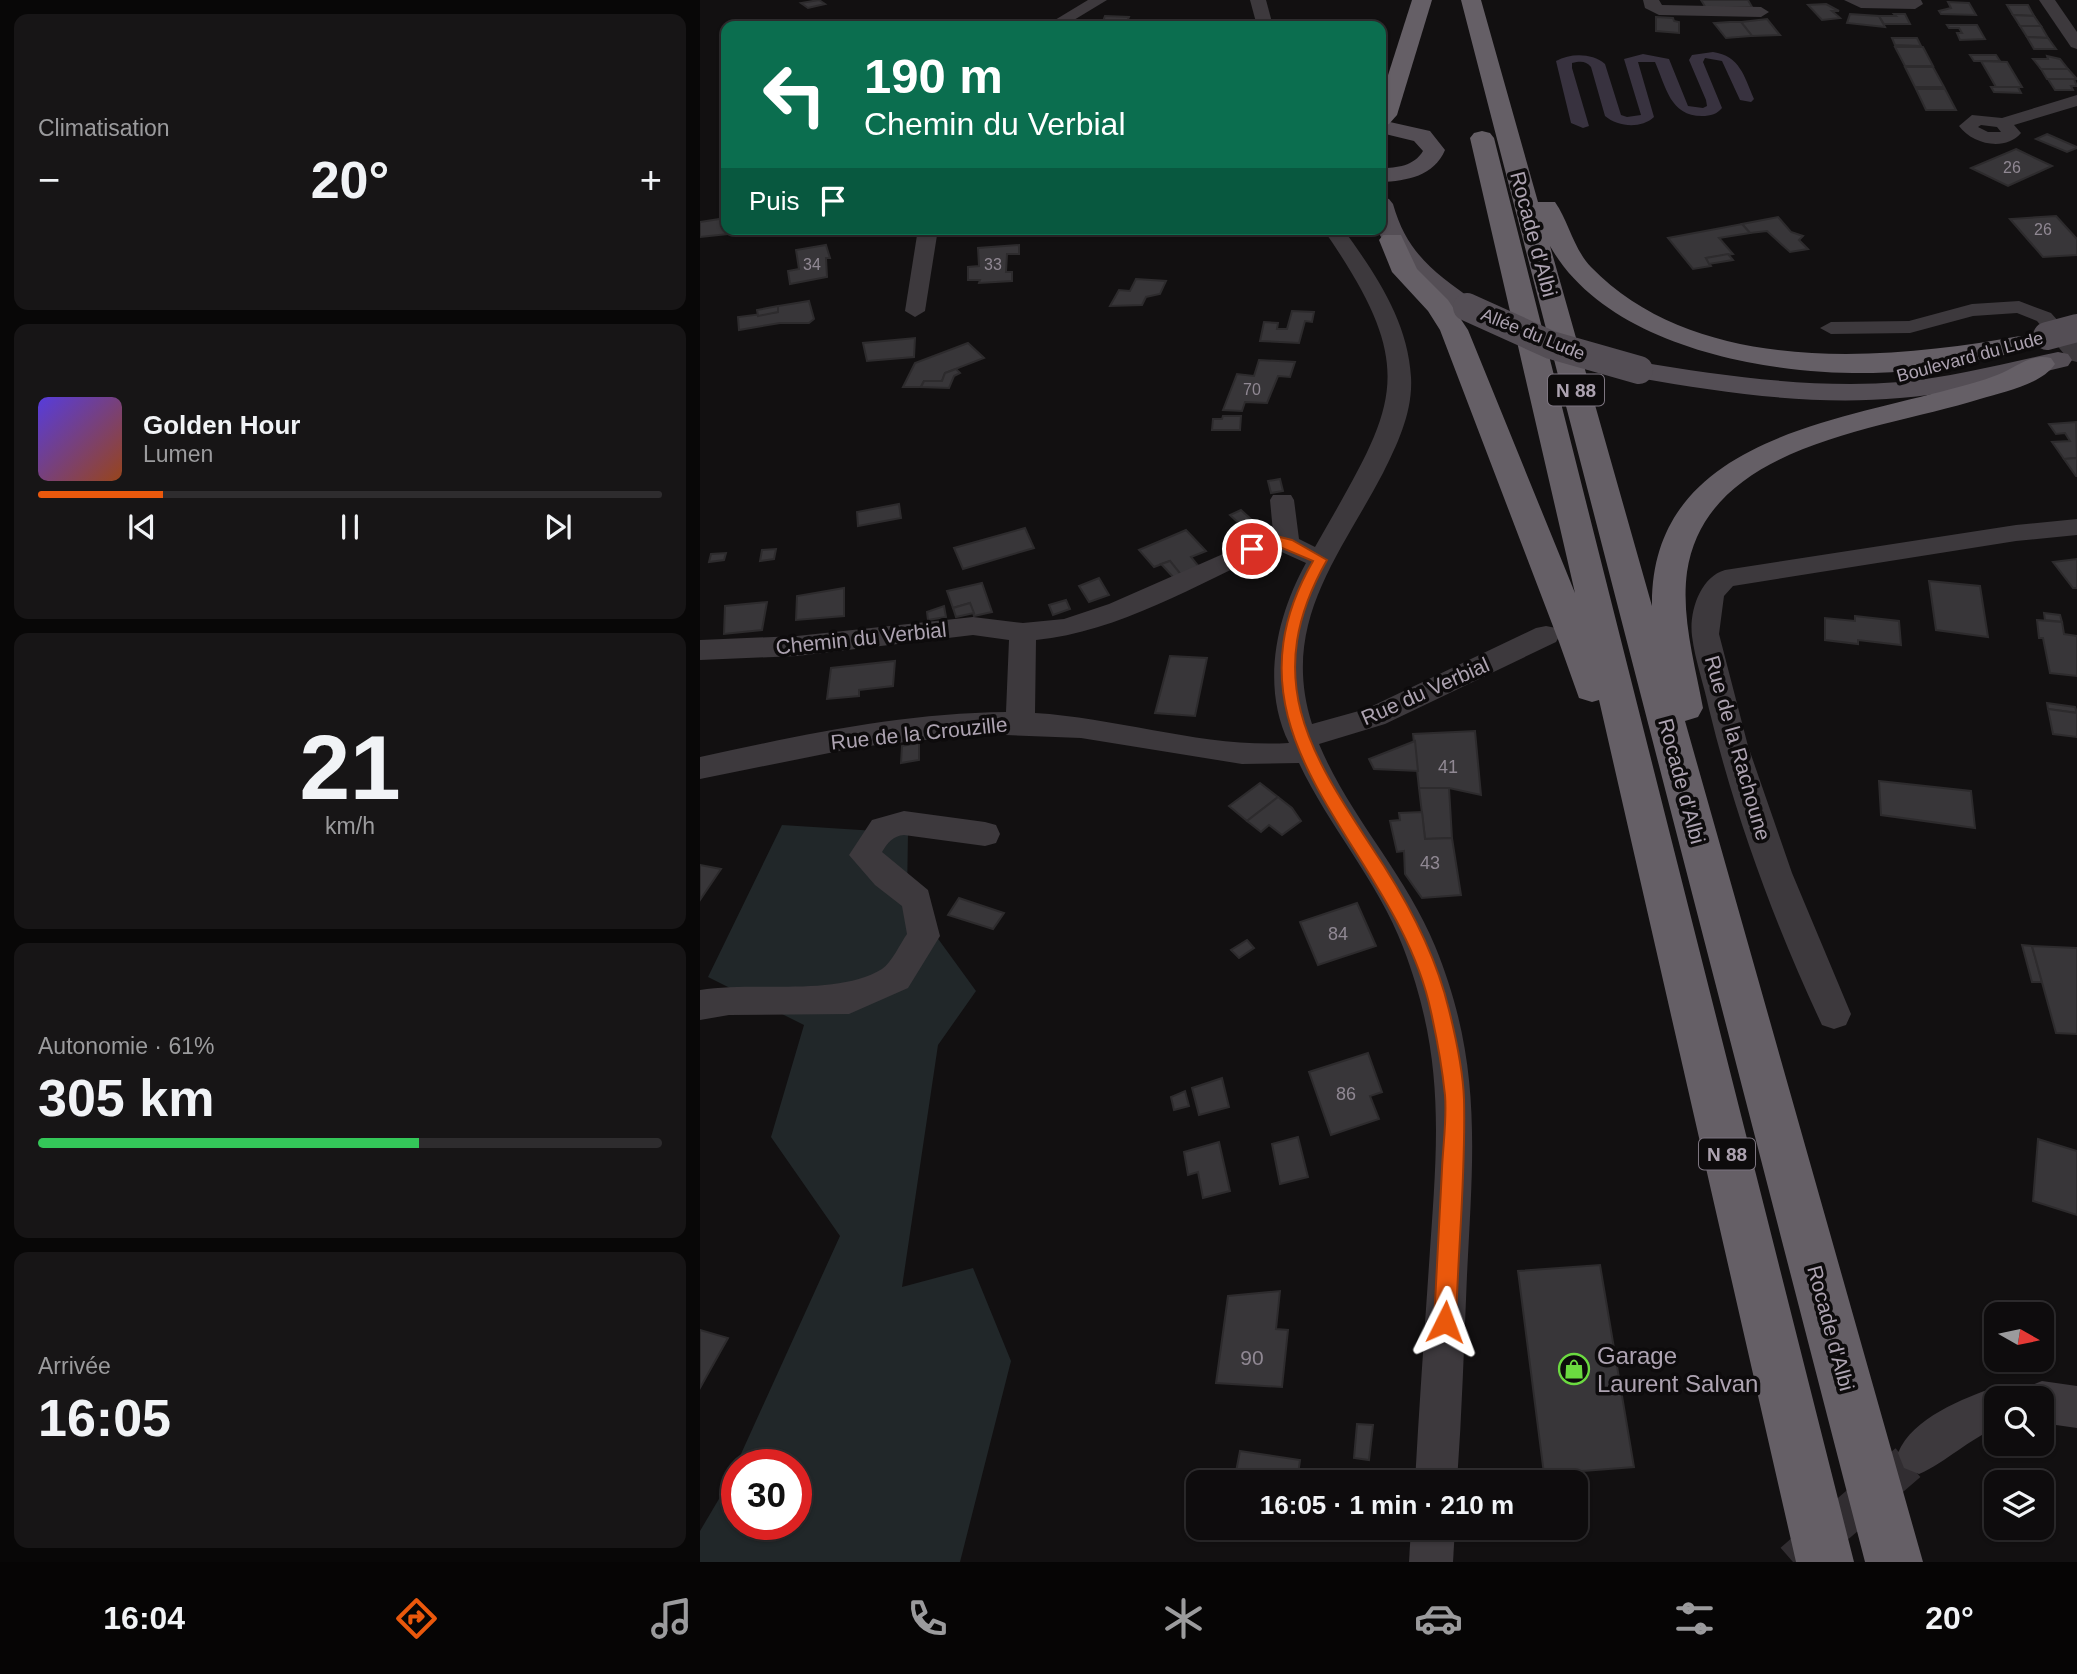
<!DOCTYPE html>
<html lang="fr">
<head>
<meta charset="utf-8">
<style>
	:root { --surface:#0e0c0d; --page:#171516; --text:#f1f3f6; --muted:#9b9b9d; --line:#2e2c2e; --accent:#ea580c }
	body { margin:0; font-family:Arial,sans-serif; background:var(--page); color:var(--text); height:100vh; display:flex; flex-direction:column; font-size:26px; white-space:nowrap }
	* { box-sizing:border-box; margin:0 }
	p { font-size:23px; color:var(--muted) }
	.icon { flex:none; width:38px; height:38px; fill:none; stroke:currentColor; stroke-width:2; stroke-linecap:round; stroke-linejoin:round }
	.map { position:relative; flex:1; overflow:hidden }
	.details { display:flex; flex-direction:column; gap:14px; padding:14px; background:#080707; width:700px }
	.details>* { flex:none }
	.hud { position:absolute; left:21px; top:21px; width:665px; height:214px; border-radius:14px; box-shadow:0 2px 5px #0004,0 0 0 2px var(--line); background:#0b6e4f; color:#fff; overflow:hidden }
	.needle { width:46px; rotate:99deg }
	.tools { position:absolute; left:1284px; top:1302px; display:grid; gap:14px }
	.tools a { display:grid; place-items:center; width:70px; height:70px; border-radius:14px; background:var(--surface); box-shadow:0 2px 5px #0004,0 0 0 2px var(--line); font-size:35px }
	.speed { position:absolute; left:21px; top:1449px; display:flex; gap:14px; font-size:35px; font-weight:700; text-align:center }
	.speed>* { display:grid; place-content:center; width:91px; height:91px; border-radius:50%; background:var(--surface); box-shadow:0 2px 5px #0004,0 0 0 2px var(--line); line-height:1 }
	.speed .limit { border:10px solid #d22; background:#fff; color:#111 }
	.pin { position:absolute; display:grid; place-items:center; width:60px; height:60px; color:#fff; margin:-30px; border:4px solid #fff; border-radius:50%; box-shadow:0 2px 7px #0007 }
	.me { position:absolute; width:77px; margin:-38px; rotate:3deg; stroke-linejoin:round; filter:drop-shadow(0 0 5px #0008) }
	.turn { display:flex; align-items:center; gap:24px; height:147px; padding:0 28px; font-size:32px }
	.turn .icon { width:91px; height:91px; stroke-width:2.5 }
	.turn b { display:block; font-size:49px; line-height:60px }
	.then { display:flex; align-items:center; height:66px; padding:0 28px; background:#0003; gap:14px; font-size:26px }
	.big { font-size:52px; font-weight:600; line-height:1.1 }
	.details .card { flex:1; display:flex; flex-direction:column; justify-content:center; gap:10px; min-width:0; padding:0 24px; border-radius:14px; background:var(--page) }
	.details .dial { align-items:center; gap:0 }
	.dial b { font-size:91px; line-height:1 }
	.song { display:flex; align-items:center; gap:21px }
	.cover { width:84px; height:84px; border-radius:10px; background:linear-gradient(135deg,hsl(250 70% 55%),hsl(20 70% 35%)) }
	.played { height:7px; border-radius:4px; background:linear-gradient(90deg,var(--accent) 20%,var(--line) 20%) }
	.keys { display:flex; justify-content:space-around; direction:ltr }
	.heat { display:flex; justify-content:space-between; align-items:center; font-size:38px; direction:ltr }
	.charge { height:10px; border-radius:5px; background:linear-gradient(90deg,#34c759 61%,var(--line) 0) }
	.trip { position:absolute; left:486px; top:1470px; width:402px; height:70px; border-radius:14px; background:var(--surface); box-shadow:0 2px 5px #0004,0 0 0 2px var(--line); font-weight:600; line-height:70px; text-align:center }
	.dock { display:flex; height:112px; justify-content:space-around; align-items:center; background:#060505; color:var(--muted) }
	.dock .icon { width:49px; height:49px }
	.dock .on { color:var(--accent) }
	.dock b { font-size:32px; color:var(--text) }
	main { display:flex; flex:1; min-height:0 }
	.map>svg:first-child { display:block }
</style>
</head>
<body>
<main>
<section class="details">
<div class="card"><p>Climatisation</p>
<div class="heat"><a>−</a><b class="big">20°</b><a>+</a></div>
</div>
<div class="card">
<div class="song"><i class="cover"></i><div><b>Golden Hour</b><p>Lumen</p></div></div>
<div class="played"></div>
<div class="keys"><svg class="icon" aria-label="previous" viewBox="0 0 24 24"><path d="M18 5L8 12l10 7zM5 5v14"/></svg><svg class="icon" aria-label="pause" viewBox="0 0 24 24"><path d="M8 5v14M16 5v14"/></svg><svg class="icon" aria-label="next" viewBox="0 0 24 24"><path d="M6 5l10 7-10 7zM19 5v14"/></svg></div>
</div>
<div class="card dial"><b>21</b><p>km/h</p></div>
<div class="card"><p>Autonomie · 61%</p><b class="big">305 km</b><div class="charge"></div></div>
<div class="card"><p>Arrivée</p><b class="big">16:05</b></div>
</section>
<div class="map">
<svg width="1377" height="1562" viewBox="0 0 1377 1562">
	<rect width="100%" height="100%" fill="#121011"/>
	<path fill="#212729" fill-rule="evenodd" d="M82,825L208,833L207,896L276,991L238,1045L202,1287L273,1268L311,1361L260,1562H0V1531L26,1487L140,1236L71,1137L104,1025L8,977ZM37,1465H96V1524H37Z"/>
	<path fill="#38323f" d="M1013,52C1040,56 1044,76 1054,99L1051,102L1040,100L1022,61L1005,58L1003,62L1022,108C1017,114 1011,116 1002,116C970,116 966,87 955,62H938L954,117C941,129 918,127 905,116L891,67C886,61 881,61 872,63V68L889,126L883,128L871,123L856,61C871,53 892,53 905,64L921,115L927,117L941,115L924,59L943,54L969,59L988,106L1003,108L1007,106L1006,100L989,60L992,55Z"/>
	<g fill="#383639" stroke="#2d2b2d" stroke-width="2">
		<path d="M119,0L125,4L108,8L101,3Z"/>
		<path d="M1001,0H1048L1052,7L1006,8Z"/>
		<path d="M1248,2L1269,3L1276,15L1241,14L1239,11L1251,8Z"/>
		<path d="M1126,4L1139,11H1132L1140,18L1122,20L1108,5Z"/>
		<path d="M1307,5H1328L1334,16L1313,15Z"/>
		<path d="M1150,14L1179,16L1185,27L1147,23Z"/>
		<path d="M1194,14H1205L1210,24H1184L1179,16H1196Z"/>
		<path d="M1313,15L1334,16L1341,26H1320Z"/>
		<path d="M405,16L429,17L425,26H401Z"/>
		<path d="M956,17L973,18L974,21L979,22V33L956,31Z"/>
		<path d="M1067,19L1080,35L1052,36L1041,22Z"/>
		<path d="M620,20L623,26H595L593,22Z"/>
		<path d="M1029,22H1041L1052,36L1026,38L1014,23Z"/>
		<path d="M1247,25H1277L1285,39L1260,40L1257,33H1262L1259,28H1249Z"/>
		<path d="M1320,26H1341L1348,38L1327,37Z"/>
		<path d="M1327,37L1348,38L1356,49H1334Z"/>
		<path d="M1192,38H1217L1221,46L1195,45Z"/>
		<path d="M1195,47H1223L1233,66H1205Z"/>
		<path d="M1270,55H1296L1300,61H1274Z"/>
		<path d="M1347,56L1360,59L1368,69H1341L1333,59H1348Z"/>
		<path d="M1281,61L1307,62L1322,87H1296Z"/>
		<path d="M1205,67H1233L1244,87H1215Z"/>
		<path d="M1341,69H1368L1377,79H1347Z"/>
		<path d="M1348,79H1374L1377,86H1371L1373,90H1355Z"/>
		<path d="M1291,87H1318L1321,93L1294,92Z"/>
		<path d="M1216,89H1245L1256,110H1226Z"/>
		<path d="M1347,134L1377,147V148L1367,152L1336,139Z"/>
		<path d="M1316,149L1352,166L1308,186L1271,168Z"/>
		<path d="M1356,216L1377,239V255L1343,257L1310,219Z"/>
		<path d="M1078,217L1091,232L1103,236L1099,240L1108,249L1090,252L1067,231L1050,233L1042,224Z"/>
		<path d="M26,218V229H75L0,237V222Z"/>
		<path d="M1042,224L1050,233L1019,238L1033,254L1006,258L1011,266L993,269L968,238Z"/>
		<path d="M126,245L130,258H126L127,277L90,284L88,271L99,269L96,250Z"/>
		<path d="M319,245V254H307L306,272H312V281L279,283L280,280H268V267L279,266L278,248Z"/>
		<path d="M1028,254L1033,260L1009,264L1006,258Z"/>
		<path d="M436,279L466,281L460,294L446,297L442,305L410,306L419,290L430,291Z"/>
		<path d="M109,301L114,319L109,323H80L39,330L38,317L78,312V306Z"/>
		<path d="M78,306V312L58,316L57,310Z"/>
		<path d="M592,311L614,312L612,322L605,321L599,343L560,341L564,322L578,323L577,329H587Z"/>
		<path d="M215,338L214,357L167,361L163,343Z"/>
		<path d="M268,343L284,358L245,373L242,381H224L221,387H203L215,363Z"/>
		<path d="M559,360L595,362L590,377L578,376L567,403L545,402L542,411L523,410L537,374L554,376Z"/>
		<path d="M256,369L260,373L254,376L249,388L221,387L224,381H242L245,373Z"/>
		<path d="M523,416H541L540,430H512L513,419H522Z"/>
		<path d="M1376,422L1377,458L1364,459L1352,442L1370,441L1365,433L1356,434L1349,424Z"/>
		<path d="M1377,458V476H1376L1364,459Z"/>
		<path d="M580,479L583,491L571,493L568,481Z"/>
		<path d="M199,504L201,518L158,526L157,512Z"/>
		<path d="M541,510L553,521L542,526L530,515Z"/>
		<path d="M325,528L334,548L263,569L254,548Z"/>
		<path d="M486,530L506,551L491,557L500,568L482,576L470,561L454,567L439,550Z"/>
		<path d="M76,549L74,559L60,561L62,550Z"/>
		<path d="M26,553L24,560L9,562L11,554Z"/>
		<path d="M1377,559V588H1373L1353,562Z"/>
		<path d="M470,561L482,576L475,579L461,564Z"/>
		<path d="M399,578L409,595L389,602L379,586Z"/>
		<path d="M1229,581L1280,586L1288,637L1236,630Z"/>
		<path d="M282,583L292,612L274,616L270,603L253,608L247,591Z"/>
		<path d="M144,588V616L96,620L97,596Z"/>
		<path d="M366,600L370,609L353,615L349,605Z"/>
		<path d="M67,602L62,630L24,634L25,606Z"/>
		<path d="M270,603L274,613L256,617L253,608Z"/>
		<path d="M244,606L246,617L228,620L227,612Z"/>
		<path d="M1344,613L1360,615L1362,622L1345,620Z"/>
		<path d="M1155,616L1199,621L1201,645L1158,640V644L1125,640V618L1155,621Z"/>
		<path d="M1337,620L1362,622L1364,634L1377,636V676L1350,673L1343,638H1339Z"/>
		<path d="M470,656L507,658L495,716L455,713Z"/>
		<path d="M195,661L193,686L159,690V696L127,699L131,668Z"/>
		<path d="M1347,703L1375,707L1377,713L1348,709Z"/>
		<path d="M1348,709L1377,713V710V737L1353,734Z"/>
		<path d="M775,731L781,795L749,788H719L713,734Z"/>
		<path d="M715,741L718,771L674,769L669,759Z"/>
		<path d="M219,743V760L201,763L202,746Z"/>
		<path d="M1179,781L1271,791L1275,828L1181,815Z"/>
		<path d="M560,783L578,797L547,821L529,806Z"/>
		<path d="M719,788H749L752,838L725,839Z"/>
		<path d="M578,797L592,808L601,821L582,835L569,825L561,832L547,821Z"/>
		<path d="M722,812L725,839L752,838L761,895L722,898L705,874L704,851L697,852L690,821L700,820L699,813Z"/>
		<path d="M0,865L21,869L0,900Z"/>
		<path d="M259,898L304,913L293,929L248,915Z"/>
		<path d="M657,903L676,946L618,965L600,922Z"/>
		<path d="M547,940L554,948L539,958L531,950Z"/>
		<path d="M1322,945L1332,946L1342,982H1332Z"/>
		<path d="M1332,946L1377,948V1034L1356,1033Z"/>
		<path d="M668,1053L682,1092L670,1096L679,1119L631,1135L609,1072Z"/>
		<path d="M522,1078L529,1107L499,1115L492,1088Z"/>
		<path d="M485,1091L489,1106L474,1110L471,1097Z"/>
		<path d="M598,1137L608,1177L580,1184L572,1144Z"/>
		<path d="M1338,1139L1377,1151V1215L1333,1201Z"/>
		<path d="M519,1142L530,1191L503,1198L498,1172L488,1175L484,1152Z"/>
		<path d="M900,1265L934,1467L844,1474L818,1271Z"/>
		<path d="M580,1291L576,1329L588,1330L582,1387L516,1383L528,1296Z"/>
		<path d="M0,1330L28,1338L0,1388Z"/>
		<path d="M657,1424L673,1425L669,1460L654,1458Z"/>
		<path d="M540,1451L600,1460L597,1482H534Z"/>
	</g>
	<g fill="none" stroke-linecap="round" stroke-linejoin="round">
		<path stroke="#312d31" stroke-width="38" stroke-dasharray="38 19" stroke-linecap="butt" d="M1093,1562L1219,1453"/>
		<g fill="#3d393d" fill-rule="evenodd">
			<path d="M388,0H407L364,26H345Z"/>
			<path d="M550,0H566L573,26H557Z"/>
			<path d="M943,0H959L962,5L1061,7L1069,12L1061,17L959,15L945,8Z"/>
			<path d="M1144,0H1221L1223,4L1215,9L1161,8Z"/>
			<path d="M1339,0H1355L1377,32V49L1371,47Z"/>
			<path d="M1377,95V106L1314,125L1321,133C1305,152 1272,144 1259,126L1272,115L1302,118ZM1281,125L1297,127L1301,132H1288L1278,127Z"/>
			<path d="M218,229H238L225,311L215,317L205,311Z"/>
			<path d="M623,229H643C675,273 708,321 711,377C713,411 698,443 683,473C639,557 580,623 612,724L666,709L836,628L846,626L856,628L860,635L856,642L685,724L619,744C649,816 705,873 735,946C783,1063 773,1153 767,1275C764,1344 762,1413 757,1482H715C719,1410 724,1338 729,1265C737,1146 747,1062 703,947C678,881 629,827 599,763L542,764L381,738L281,734L159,747L0,779V757C101,735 202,713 306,712L309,640L273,635L97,656L0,660V640L97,636L273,617L323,623L364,619L409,604L573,532L570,500L573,495H591L594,500L599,539L615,547C695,406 724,374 623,229ZM575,549L606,563C576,617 561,686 589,743C504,748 419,718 335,713L336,640C420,632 499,583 575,549Z"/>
			<path d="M1319,301L1351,313L1377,342V362L1369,360L1337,321L1317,313L1273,316L1210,333L1131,334L1120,328L1131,322L1209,321L1272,304Z"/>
			<path d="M1377,519V535L1316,541L1033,586L1024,596L1019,634L1048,746L1092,873L1151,1014L1146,1025L1134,1029L1122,1025C1075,925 1035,816 1009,709C1004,685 995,660 992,636C989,612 1000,577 1025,570L1316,525Z"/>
			<path d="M204,811L285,822L296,825L300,834L296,843L285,846L204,835C193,836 188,842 182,852L228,890L240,936L208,988L149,1014L29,1015L0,1020V990C55,981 136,997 182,969C192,962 200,944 207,934L202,906L175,885L149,855L172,820Z"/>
			<path d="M1342,1381L1377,1386V1428L1342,1423V1398H1323L1327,1387Z"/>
			<path d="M1297,1386L1312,1392L1314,1398H1297V1428C1268,1439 1247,1462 1219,1474L1204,1468L1198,1453C1213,1417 1263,1399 1297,1386Z"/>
			<path d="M711,1528H755L753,1562H709Z"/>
		</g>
		<g fill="#544e55" fill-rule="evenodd">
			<path d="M681,120L730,131L745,150C734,176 707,181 681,182V168C697,168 714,166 723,151L714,141L681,133Z"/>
			<path d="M681,197L689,199L693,204C707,254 735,273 776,302L780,307L776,312C743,321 689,257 677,229H681Z"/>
			<path d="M1358,352L1368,354L1372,360L1368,366C1313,379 1255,394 1200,398C1114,406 1024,393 939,378L929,376L925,370L929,364L939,362C1022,376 1116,389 1200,382C1253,377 1306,363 1358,352Z"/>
		</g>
		<g fill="#655f66" fill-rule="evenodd">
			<path d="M712,0H732L697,115L689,124L681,126V97Z"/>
			<path d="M761,0H781L838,202H855C869,222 873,248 891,267C997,376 1184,361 1320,336L1330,338L1334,344L1330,350L1320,352C1271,361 1222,372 1173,373C1067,375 907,347 850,246L952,606C950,442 1130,422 1251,389C1266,385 1282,381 1297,375C1316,368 1330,353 1351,358L1355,364C1341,385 1303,392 1280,399C1182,430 1006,443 987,572C981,617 995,664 1003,708L998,717L985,721L1223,1562H1165Z"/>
			<path d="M782,131L790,133L794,138L1154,1562H1096L899,700L892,702L879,698L859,642L740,330L728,311L692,272L679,240L683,235H701L717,269L748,300L768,330L875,593L770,138L774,133Z"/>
		</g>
		<g stroke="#544e55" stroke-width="28">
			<path d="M767,307L851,345L939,370"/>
			<path d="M1347,336L1377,328"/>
		</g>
	</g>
	<path fill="#ea580c" stroke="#983908" stroke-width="2" d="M572,535L592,540L627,560C556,685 616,761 684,866C712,910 737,959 749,1010C756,1038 763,1071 764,1099C766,1173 758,1249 756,1322L753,1330L745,1333L737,1330L734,1322C737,1271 739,1220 742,1169C743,1145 747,1119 745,1095C742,1067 737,1039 731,1012C697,847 508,743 613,561L573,544L552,553L545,549Z"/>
	<defs>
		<g id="shop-ring" transform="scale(1.575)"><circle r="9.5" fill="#0d0b0c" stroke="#6bda40" stroke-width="1.5"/><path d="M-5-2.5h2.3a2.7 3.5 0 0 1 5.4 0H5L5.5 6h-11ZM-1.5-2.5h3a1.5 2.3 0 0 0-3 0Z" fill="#6bda40"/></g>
	</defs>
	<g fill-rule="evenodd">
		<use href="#shop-ring" x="874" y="1369"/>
	</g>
	<g text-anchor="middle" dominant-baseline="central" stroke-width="7" stroke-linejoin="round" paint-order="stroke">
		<g font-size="16" fill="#908893">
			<text x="1312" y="167">26</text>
			<text x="1343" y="229">26</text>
			<text x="112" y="264">34</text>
			<text x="293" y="264">33</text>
			<text x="552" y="389">70</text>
		</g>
		<g font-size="18" fill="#ada3b1" stroke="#0d0b0c">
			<text transform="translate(833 334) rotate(22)">Allée du Lude</text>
			<text transform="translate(1270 357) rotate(-15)">Boulevard du Lude</text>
		</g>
		<g font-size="18" fill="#908893">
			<text x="748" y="767">41</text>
			<text x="730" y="863">43</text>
			<text x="638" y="934">84</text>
			<text x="646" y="1094">86</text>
		</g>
		<g fill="#0d0b0c" stroke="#7d7580" stroke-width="2">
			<rect x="848" y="374.5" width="56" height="31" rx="5"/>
			<rect x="999" y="1138.5" width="56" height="31" rx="5"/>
		</g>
		<g font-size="19" font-weight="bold" fill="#ada3b1">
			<text x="876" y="390">N 88</text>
			<text x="1027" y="1154">N 88</text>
		</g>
		<g font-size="21" fill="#ada3b1" stroke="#0d0b0c">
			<text transform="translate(834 234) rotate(75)">Rocade d'Albi</text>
			<text transform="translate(161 638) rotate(-6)">Chemin du Verbial</text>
			<text transform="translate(725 691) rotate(-24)">Rue du Verbial</text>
			<text transform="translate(219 733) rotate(-6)">Rue de la Crouzille</text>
			<text transform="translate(1038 748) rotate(74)">Rue de la Rachoune</text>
			<text transform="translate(982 781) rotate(75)">Rocade d'Albi</text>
			<text transform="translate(1131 1328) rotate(75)">Rocade d'Albi</text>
		</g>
		<g font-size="21" fill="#908893">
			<text x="552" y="1357">90</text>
		</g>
		<g font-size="24" fill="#ada3b1" stroke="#0d0b0c" text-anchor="start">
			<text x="897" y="1355">Garage<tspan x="897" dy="28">Laurent Salvan</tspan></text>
		</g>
	</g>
</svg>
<div class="tools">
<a><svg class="needle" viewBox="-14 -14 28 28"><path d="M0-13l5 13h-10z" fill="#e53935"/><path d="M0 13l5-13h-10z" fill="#9b9b9d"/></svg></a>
<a><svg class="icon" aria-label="search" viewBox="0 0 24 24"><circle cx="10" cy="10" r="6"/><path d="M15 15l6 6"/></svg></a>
<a><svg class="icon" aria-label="layers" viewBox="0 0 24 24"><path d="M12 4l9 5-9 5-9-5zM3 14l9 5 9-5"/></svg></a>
</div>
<div class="speed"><div class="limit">30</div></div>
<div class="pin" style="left:552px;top:549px;background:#d93025"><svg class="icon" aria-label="arrive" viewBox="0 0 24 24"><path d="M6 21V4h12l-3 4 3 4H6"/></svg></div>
<svg class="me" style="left:745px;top:1322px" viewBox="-20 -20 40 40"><path d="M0-17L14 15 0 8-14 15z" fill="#ea580c" stroke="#fff" stroke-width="4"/></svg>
<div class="trip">16:05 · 1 min · 210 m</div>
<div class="hud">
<div class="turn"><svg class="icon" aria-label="left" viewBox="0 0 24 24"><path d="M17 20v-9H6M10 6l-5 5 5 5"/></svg><div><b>190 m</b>Chemin du Verbial</div></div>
<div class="then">Puis<svg class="icon" aria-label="arrive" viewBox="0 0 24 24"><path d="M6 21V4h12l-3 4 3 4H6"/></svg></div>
</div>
</div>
</main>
<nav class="dock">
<b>16:04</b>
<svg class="icon on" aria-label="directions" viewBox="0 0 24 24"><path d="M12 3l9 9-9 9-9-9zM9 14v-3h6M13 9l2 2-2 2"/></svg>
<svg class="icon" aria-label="music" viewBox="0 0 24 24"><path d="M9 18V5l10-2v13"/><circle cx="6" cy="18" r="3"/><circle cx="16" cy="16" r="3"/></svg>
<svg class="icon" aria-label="phone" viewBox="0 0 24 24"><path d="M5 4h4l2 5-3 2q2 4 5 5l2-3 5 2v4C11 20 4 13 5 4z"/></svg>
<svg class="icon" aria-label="climate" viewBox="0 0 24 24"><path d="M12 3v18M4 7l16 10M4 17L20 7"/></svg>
<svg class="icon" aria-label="car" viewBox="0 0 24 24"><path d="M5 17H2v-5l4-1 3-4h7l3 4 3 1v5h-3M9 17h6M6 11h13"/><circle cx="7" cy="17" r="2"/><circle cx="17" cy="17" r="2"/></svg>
<svg class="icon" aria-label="filters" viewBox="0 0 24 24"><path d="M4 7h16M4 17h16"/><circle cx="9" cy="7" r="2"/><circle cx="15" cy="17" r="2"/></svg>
<b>20°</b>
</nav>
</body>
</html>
